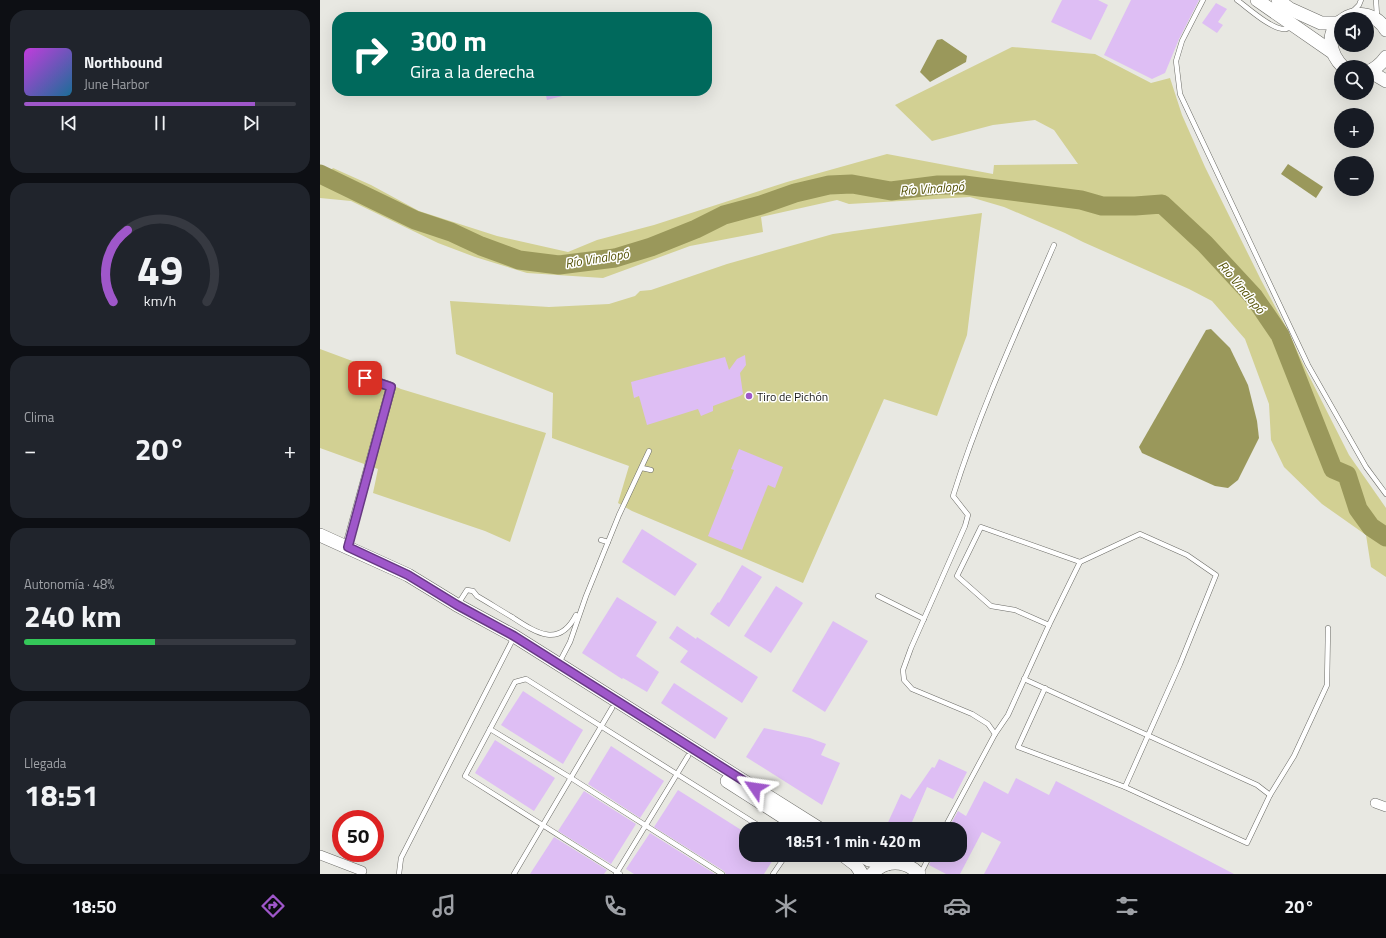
<!DOCTYPE html>
<html lang="es">
<head>
<meta charset="utf-8">
<style>
	:root { --surface:#171b24; --page:#20242c; --text:#f1f3f6; --muted:#9ea1a6; --line:#363941; --accent:#9f57ca }
	body { margin:0; font-family:"Titillium Web",sans-serif; background:var(--page); color:var(--text); height:100vh; display:flex; flex-direction:column; font-size:15px; white-space:nowrap }
	* { box-sizing:border-box; margin:0 }
	p { font-size:13px; color:var(--muted) }
	.icon { flex:none; width:22px; height:22px; fill:none; stroke:currentColor; stroke-width:2; stroke-linecap:round; stroke-linejoin:round }
	.map { position:relative; flex:1; overflow:hidden }
	.panel { display:flex; flex-direction:column; gap:10px; padding:10px; background:#0d0f14; width:320px }
	.panel>* { flex:none }
	.banner { position:absolute; left:12px; top:12px; width:380px; height:84px; border-radius:16px; box-shadow:0 4px 16px #0002; background:#00695c; color:#fff; overflow:hidden }
	.fabs { position:absolute; left:1014px; top:12px; display:grid; gap:8px }
	.fabs a { display:grid; place-items:center; width:40px; height:40px; border-radius:50%; background:var(--surface); box-shadow:0 4px 16px #0002; font-size:20px }
	.speed { position:absolute; left:12px; top:810px; display:flex; gap:8px; font-size:20px; font-weight:700; text-align:center }
	.speed>* { display:grid; place-content:center; width:52px; height:52px; border-radius:50%; background:var(--surface); box-shadow:0 4px 16px #0002; line-height:1 }
	.speed .limit { border:6px solid #d22; background:#fff; color:#111 }
	.pin { position:absolute; display:grid; place-items:center; width:34px; height:34px; color:#fff; margin:-17px; border-radius:8px; box-shadow:0 2px 6px #0006 }
	.me { position:absolute; width:44px; margin:-22px; rotate:302deg; stroke-linejoin:round; filter:drop-shadow(0 0 3px #0008) }
	.turn { display:flex; align-items:center; gap:14px; height:84px; padding:0 12px; font-size:18px }
	.turn .icon { width:52px; height:52px; stroke-width:2.5 }
	.turn b { display:block; font-size:28px; line-height:34px }
	.big { font-size:30px; font-weight:700; line-height:1.1 }
	.panel .card { flex:1; display:flex; flex-direction:column; justify-content:center; gap:6px; min-width:0; padding:0 14px; border-radius:16px; background:var(--page) }
	.panel .dial { align-items:center; gap:0 }
	.dial svg { height:104px; overflow:visible; fill:none; stroke:var(--line); stroke-width:7; stroke-linecap:round; text-anchor:middle }
	.dial text { fill:var(--text); stroke:none }
	.song { display:flex; align-items:center; gap:12px }
	.cover { width:48px; height:48px; border-radius:6px; background:linear-gradient(135deg,hsl(290 70% 55%),hsl(200 70% 35%)) }
	.played { height:4px; border-radius:2px; background:linear-gradient(90deg,var(--accent) 85%,var(--line) 85%) }
	.keys { display:flex; justify-content:space-around; direction:ltr }
	.heat { display:flex; justify-content:space-between; align-items:center; font-size:22px; direction:ltr }
	.charge { height:6px; border-radius:3px; background:linear-gradient(90deg,#34c759 48%,var(--line) 0) }
	.trip { position:absolute; left:419px; top:822px; width:228px; height:40px; border-radius:16px; background:var(--surface); box-shadow:0 4px 16px #0002; font-weight:700; line-height:40px; text-align:center }
	.tabs { display:flex; height:64px; justify-content:space-around; align-items:center; background:#090b0e; color:var(--muted) }
	.tabs .icon { width:28px; height:28px }
	.tabs .active { color:var(--accent) }
	.tabs b { font-size:18px; color:var(--text) }
	main { display:flex; flex:1; min-height:0 }
	.map>svg:first-child { display:block }
</style>
</head>
<body>
<main>
<section class="panel">
<div class="card">
<div class="song"><i class="cover"></i><div><b>Northbound</b><p>June Harbor</p></div></div>
<div class="played"></div>
<div class="keys"><svg class="icon" aria-label="previous" viewBox="0 0 24 24"><path d="M18 5L8 12l10 7zM5 5v14"/></svg><svg class="icon" aria-label="pause" viewBox="0 0 24 24"><path d="M8 5v14M16 5v14"/></svg><svg class="icon" aria-label="next" viewBox="0 0 24 24"><path d="M6 5l10 7-10 7zM19 5v14"/></svg></div>
</div>
<div class="card dial"><svg viewBox="0 0 100 80">
<path d="M14 69A42 42 0 1 1 86 69"/>
<path d="M14 69A42 42 0 0 1 25 14" stroke="#9f57ca"/>
<text x="50" y="56" font-size="32" font-weight="700">49</text>
<text x="50" y="72" font-size="11">km/h</text>
</svg></div>
<div class="card"><p>Clima</p>
<div class="heat"><a>−</a><b class="big">20°</b><a>+</a></div>
</div>
<div class="card"><p>Autonomía · 48%</p><b class="big">240 km</b><div class="charge"></div></div>
<div class="card"><p>Llegada</p><b class="big">18:51</b></div>
</section>
<div class="map">
<svg width="1066" height="874" viewBox="0 0 1066 874">
	<rect width="100%" height="100%" fill="#e8e8e2"/>
	<g fill="#d2d093">
		<path d="M692,47L775,54L831,83L850,78L862,115L885,167L941,280L966,327L986,370L1029,455L1066,508V577L1051,567L1046,535L1002,504L964,467L951,440L949,404L925,339L892,301L869,289L763,242L745,233L684,207L650,197L529,204L517,200L441,217L443,232L370,246L283,278L207,273L155,257L118,243L31,201L0,198V183L13,168L51,185L99,211L177,236L248,252L277,240L334,225L467,182L567,154L673,174L674,165L758,164L734,130L715,120L673,125L612,141L575,105Z"/>
		<path d="M662,213L647,335L617,416L564,399L483,583L312,511L298,503L309,466L232,438L233,393L136,354L130,301L229,307L289,304L315,296L320,291L331,290L407,264L513,234Z"/>
		<path d="M0,349L35,362L36,370L81,389L226,433L190,542L165,531L53,493L58,469L0,448Z"/>
	</g>
	<g fill="#9a985b">
		<path d="M622,39L647,56L646,62L610,82L600,72L617,40Z"/>
		<path d="M968,164L1003,187L996,198L961,174Z"/>
		<path d="M891,329L910,348L928,385L937,421L939,438L918,480L908,488L895,486L822,453L819,447L886,330Z"/>
	</g>
	<g fill="none" stroke-linecap="round" stroke-linejoin="round">
		<path stroke="#9a985b" stroke-width="19" d="M0,174L95,220L131,232L161,246L199,260L239,265L295,258L331,247L376,229L404,215L441,205L475,193L509,185L532,184L571,191L618,185H644L761,200L782,206H815L842,204L885,244L934,297L960,335L1013,469L1027,475L1038,509L1051,527L1066,537"/>
	</g>
	<g fill="#debef4">
		<path d="M742,0H778L788,5L771,40L731,22Z"/>
		<path d="M811,0H879L859,39L845,73L832,79L784,55Z"/>
		<path d="M896,3L907,9L898,22L903,25L897,33L882,23Z"/>
		<path d="M225,91H250V94L227,100Z"/>
		<path d="M425,355L426,365L420,373L423,394L420,396L393,406V411L381,416L378,409L327,425L319,396L314,398L311,382L405,357L409,370L417,359Z"/>
		<path d="M419,449L463,467L455,488L448,485L422,550L388,536L414,470L411,469Z"/>
		<path d="M322,529L377,564L355,596L302,562Z"/>
		<path d="M422,565L442,577L409,627L390,614L398,602L399,603Z"/>
		<path d="M456,586L483,603L451,653L424,636Z"/>
		<path d="M297,597L337,622L316,656L339,672L327,692L303,678L302,679L262,653Z"/>
		<path d="M513,621L548,641L505,712L472,691Z"/>
		<path d="M357,626L376,639L377,637L438,677L422,703L360,662L368,651L349,638Z"/>
		<path d="M354,683L408,718L395,739L341,703Z"/>
		<path d="M203,691L263,730L243,764L181,725Z"/>
		<path d="M444,728L490,738L506,744L501,755L520,763L502,805L426,757Z"/>
		<path d="M175,740L235,778L214,811L155,773Z"/>
		<path d="M291,746L344,781L320,818L268,784Z"/>
		<path d="M619,759L647,772L633,799L607,787L589,829H565L581,794L590,799L612,767L615,768L613,771Z"/>
		<path d="M696,778L729,795L736,781L914,874H664L681,842L662,832L640,874H626L609,865L614,855H640V829H628L638,811L646,816L664,781L688,794Z"/>
		<path d="M358,790L426,833V855H456L444,874H406L404,871L334,827Z"/>
		<path d="M264,791L316,824L291,864L238,831Z"/>
		<path d="M330,833L395,874H314L306,869Z"/>
		<path d="M234,837L287,870L284,874H210Z"/>
	</g>
	<g fill="none" stroke-linecap="round" stroke-linejoin="round">
		<g stroke="#6b6b66" stroke-width="5.5">
			<g id="lane">
				<path d="M883,0L862,41L856,61L860,94L988,365L1046,467L1066,494"/>
				<path d="M917,0C928,8 953,31 966,29C967,29 971,27 972,27"/>
				<path d="M1056,0L1057,16"/>
				<path d="M1033,11L1039,5L1041,0"/>
				<path d="M322,468L331,470"/>
				<path d="M281,540L288,542"/>
				<path d="M558,596L604,619"/>
				<path d="M138,604L147,590L153,591L157,596C169,603 180,610 192,617C215,632 239,649 256,615"/>
				<path d="M729,625L695,610L671,606L637,576L661,527L760,562"/>
				<path d="M239,663L250,642L266,596L299,515L329,451"/>
				<path d="M704,679L937,785L950,795L974,756L1007,685L1008,628"/>
				<path d="M725,688L698,747L805,787L927,843L950,795"/>
				<path d="M170,729L251,778L402,874"/>
				<path d="M675,734L688,715L729,625L760,562L820,534L867,555L896,575L860,664L805,787"/>
				<path d="M624,829L675,734L668,724L652,714L592,689L584,680L583,670L591,648L645,526L648,515L633,496C660,410 698,328 734,245"/>
				<path d="M601,873L610,855"/>
				<path d="M79,874L81,858L194,637"/>
				<path d="M194,874L292,708"/>
				<path d="M296,874L368,756"/>
				<path d="M300,874L145,776L195,682L206,679L444,829"/>
				<path d="M453,874L464,858V855"/>
			</g>
		</g>
		<g stroke="#6b6b66" stroke-width="10">
			<g id="street">
				<path d="M27,547L71,387L45,378"/>
				<path d="M1055,803L1066,807"/>
				<path d="M0,855L42,871"/>
			</g>
		</g>
		<g stroke="#6b6b66" stroke-width="14">
			<g id="secondary">
				<path d="M937,0L1012,52"/>
				<path d="M958,0L970,9L1001,23H1019"/>
				<path d="M1024,19C1039,9 1058,16 1066,30"/>
				<path d="M1021,21C1005,34 1010,54 1023,67"/>
				<path d="M1049,71L1066,81"/>
				<path d="M1047,72C1056,69 1061,64 1066,57"/>
				<path d="M0,535L88,575L137,605L194,636L500,829"/>
				<path d="M407,781L482,829"/>
				<path d="M523,855L536,865L542,874"/>
				<path d="M541,855L549,860L567,864"/>
				<path d="M552,874C565,859 586,860 599,874"/>
			</g>
		</g>
		<use href="#lane" stroke="#fff" stroke-width="4.5"/>
		<use href="#street" stroke="#fff" stroke-width="9"/>
		<use href="#secondary" stroke="#fff" stroke-width="13"/>
	</g>
	<g fill="none" stroke-linecap="round" stroke-linejoin="round">
		<g stroke="#673983" stroke-width="10">
			<path id="route" d="M45,378L71,387L28,547L88,575L137,605L194,636L435,788"/>
		</g>
		<use href="#route" stroke="#9f57ca" stroke-width="7"/>
	</g>
	<circle fill="#9f57ca" stroke="#fffffe" stroke-width="1.5" cx="429" cy="396" r="4"/>
	<g text-anchor="middle" dominant-baseline="central" stroke-width="3" stroke-linejoin="round" paint-order="stroke">
		<g font-size="12" fill="#1a1a18" stroke="#fffffe" text-anchor="start">
			<text x="437" y="396">Tiro de Pichón</text>
		</g>
		<g font-size="13" font-style="italic" fill="#575408" stroke="#fffffe">
			<text transform="translate(612 188) rotate(-4)">Río Vinalopó</text>
			<text transform="translate(277 258) rotate(-9)">Río Vinalopó</text>
			<text transform="translate(922 287) rotate(50)">Río Vinalopó</text>
		</g>
	</g>
</svg>
<div class="fabs">
<a><svg class="icon" aria-label="sound" viewBox="0 0 24 24"><path d="M4 9h4l5-4v14l-5-4H4zM17 9q2 3 0 6"/></svg></a>
<a><svg class="icon" aria-label="search" viewBox="0 0 24 24"><circle cx="10" cy="10" r="6"/><path d="M15 15l6 6"/></svg></a>
<a>+</a>
<a>−</a>
</div>
<div class="speed"><div class="limit">50</div></div>
<div class="pin" style="left:45px;top:378px;background:#d93025"><svg class="icon" aria-label="arrive" viewBox="0 0 24 24"><path d="M6 21V4h12l-3 4 3 4H6"/></svg></div>
<svg class="me" style="left:435px;top:788px" viewBox="-20 -20 40 40"><path d="M0-17L14 15 0 8-14 15z" fill="#9f57ca" stroke="#fff" stroke-width="4"/></svg>
<div class="trip">18:51 · 1 min · 420 m</div>
<div class="banner">
<div class="turn"><svg class="icon" aria-label="right" viewBox="0 0 24 24"><path d="M7 20v-9h11M14 6l5 5-5 5"/></svg><div><b>300 m</b>Gira a la derecha</div></div>
</div>
</div>
</main>
<nav class="tabs">
<b>18:50</b>
<svg class="icon active" aria-label="directions" viewBox="0 0 24 24"><path d="M12 3l9 9-9 9-9-9zM9 14v-3h6M13 9l2 2-2 2"/></svg>
<svg class="icon" aria-label="music" viewBox="0 0 24 24"><path d="M9 18V5l10-2v13"/><circle cx="6" cy="18" r="3"/><circle cx="16" cy="16" r="3"/></svg>
<svg class="icon" aria-label="phone" viewBox="0 0 24 24"><path d="M5 4h4l2 5-3 2q2 4 5 5l2-3 5 2v4C11 20 4 13 5 4z"/></svg>
<svg class="icon" aria-label="climate" viewBox="0 0 24 24"><path d="M12 3v18M4 7l16 10M4 17L20 7"/></svg>
<svg class="icon" aria-label="car" viewBox="0 0 24 24"><path d="M5 17H2v-5l4-1 3-4h7l3 4 3 1v5h-3M9 17h6M6 11h13"/><circle cx="7" cy="17" r="2"/><circle cx="17" cy="17" r="2"/></svg>
<svg class="icon" aria-label="filters" viewBox="0 0 24 24"><path d="M4 7h16M4 17h16"/><circle cx="9" cy="7" r="2"/><circle cx="15" cy="17" r="2"/></svg>
<b>20°</b>
</nav>
</body>
</html>
